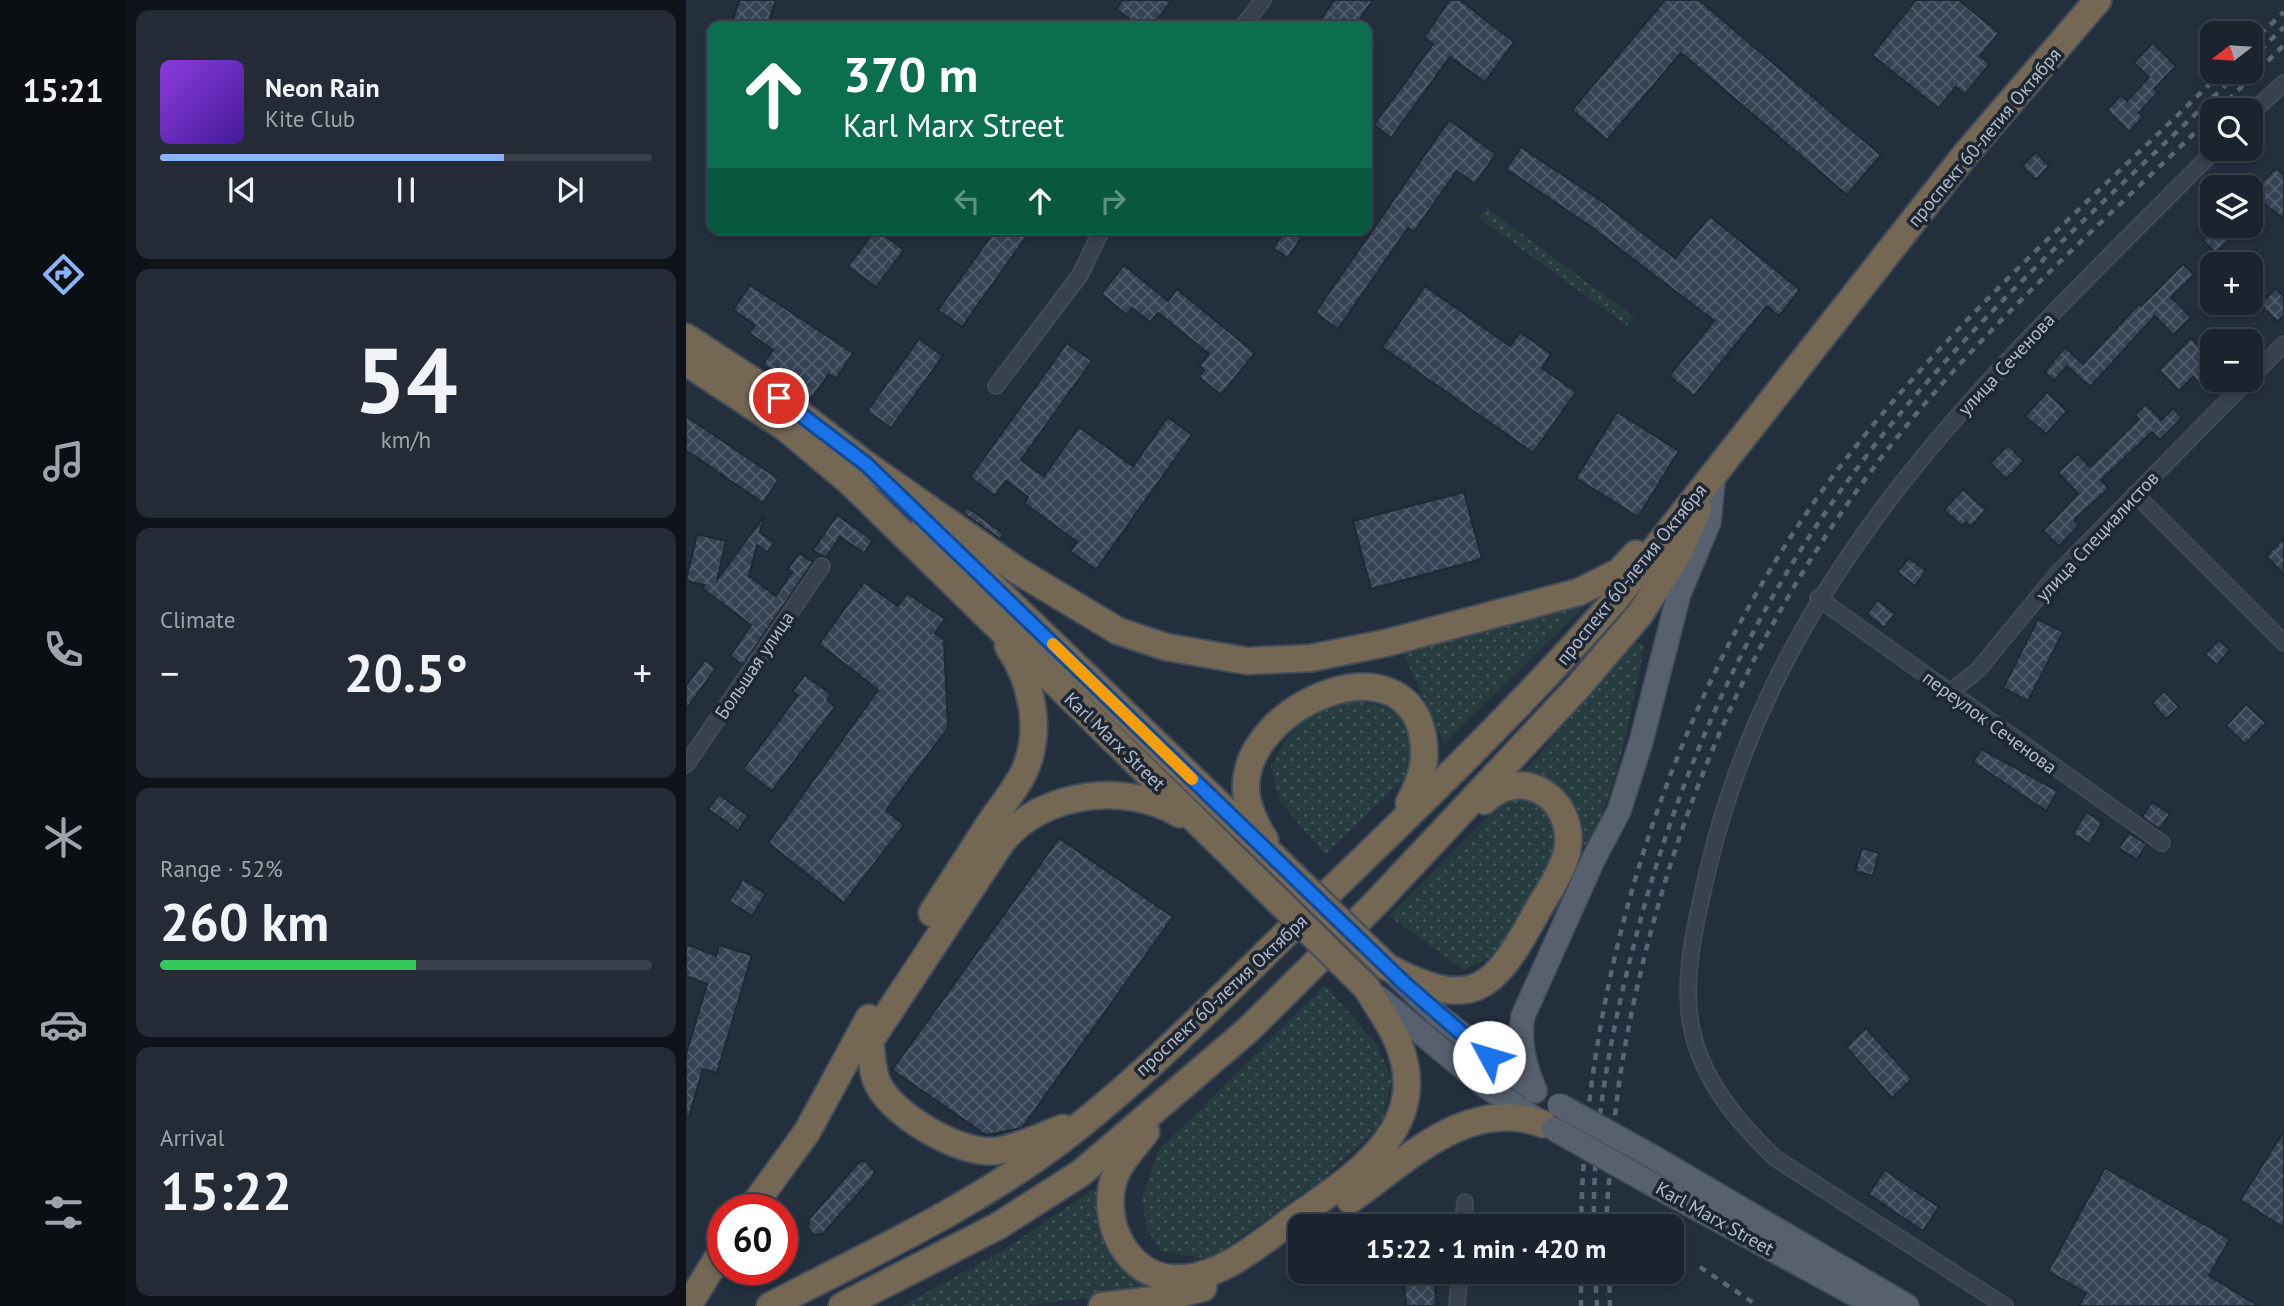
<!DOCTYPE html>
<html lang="en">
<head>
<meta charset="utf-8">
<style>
	:root { --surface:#1b232e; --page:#242b36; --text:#f1f3f6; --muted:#a0a4aa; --line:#39404a; --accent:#8ab4f8 }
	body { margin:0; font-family:"PT Sans",sans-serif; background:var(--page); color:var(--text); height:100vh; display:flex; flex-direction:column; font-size:26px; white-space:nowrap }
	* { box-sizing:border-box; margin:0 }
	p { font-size:23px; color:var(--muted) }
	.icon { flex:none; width:38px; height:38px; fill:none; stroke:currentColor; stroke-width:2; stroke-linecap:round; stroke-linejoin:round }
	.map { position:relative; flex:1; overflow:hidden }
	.side { display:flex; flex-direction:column; gap:10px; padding:10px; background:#0f1319; width:560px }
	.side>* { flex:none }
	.top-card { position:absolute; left:21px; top:21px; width:665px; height:214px; border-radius:14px; box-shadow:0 4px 10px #0003,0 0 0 2px var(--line); background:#0b6e4f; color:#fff; overflow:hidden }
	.needle { width:46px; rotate:253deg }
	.controls { position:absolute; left:1514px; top:21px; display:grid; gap:14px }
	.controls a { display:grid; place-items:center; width:63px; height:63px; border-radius:14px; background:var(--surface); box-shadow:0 4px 10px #0003,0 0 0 2px var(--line); font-size:35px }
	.speed { position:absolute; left:21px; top:1194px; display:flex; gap:14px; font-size:35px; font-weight:700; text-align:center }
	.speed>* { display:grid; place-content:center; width:91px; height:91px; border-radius:50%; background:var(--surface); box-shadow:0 4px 10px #0003,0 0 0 2px var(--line); line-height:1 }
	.speed .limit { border:10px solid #d22; background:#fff; color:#111 }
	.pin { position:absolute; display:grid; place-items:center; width:60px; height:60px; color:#fff; margin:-30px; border:4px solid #fff; border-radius:50%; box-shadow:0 2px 7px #0007 }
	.me { position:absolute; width:77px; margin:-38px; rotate:309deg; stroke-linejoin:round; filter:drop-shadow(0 0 5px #0008) }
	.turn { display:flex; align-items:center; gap:24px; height:147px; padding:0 21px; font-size:32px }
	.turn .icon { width:91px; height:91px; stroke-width:2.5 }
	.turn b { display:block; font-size:49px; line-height:60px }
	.lanes { display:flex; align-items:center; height:66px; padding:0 21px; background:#0003; justify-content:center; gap:35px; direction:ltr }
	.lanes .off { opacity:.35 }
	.big { font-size:52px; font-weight:600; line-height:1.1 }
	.side .card { flex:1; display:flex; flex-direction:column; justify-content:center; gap:10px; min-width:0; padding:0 24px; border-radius:14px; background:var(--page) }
	.side .dial { align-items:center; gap:0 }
	.dial b { font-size:91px; line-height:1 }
	.song { display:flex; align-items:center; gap:21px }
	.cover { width:84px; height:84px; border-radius:10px; background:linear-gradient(135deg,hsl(270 70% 55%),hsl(260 70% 35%)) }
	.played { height:7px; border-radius:4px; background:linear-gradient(90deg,var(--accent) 70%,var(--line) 70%) }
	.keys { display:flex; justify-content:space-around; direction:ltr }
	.heat { display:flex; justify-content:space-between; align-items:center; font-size:38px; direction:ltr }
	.charge { height:10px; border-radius:5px; background:linear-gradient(90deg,#34c759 52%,var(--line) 0) }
	.trip { position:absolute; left:602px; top:1214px; width:396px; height:70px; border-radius:14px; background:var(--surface); box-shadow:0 4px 10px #0003,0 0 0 2px var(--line); font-weight:600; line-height:70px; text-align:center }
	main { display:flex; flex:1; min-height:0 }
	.tabs { display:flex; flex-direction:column; width:126px; justify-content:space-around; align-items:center; background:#0b0e12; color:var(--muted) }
	.tabs .icon { width:49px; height:49px }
	.tabs .selected { color:var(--accent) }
	.tabs b { font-size:32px; color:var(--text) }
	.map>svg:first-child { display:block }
</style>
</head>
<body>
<main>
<nav class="tabs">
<b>15:21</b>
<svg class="icon selected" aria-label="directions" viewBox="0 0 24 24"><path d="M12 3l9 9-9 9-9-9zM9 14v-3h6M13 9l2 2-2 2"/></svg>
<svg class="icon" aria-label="music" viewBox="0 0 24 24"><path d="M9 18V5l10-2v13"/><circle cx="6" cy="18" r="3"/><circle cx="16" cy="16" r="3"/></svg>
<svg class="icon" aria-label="phone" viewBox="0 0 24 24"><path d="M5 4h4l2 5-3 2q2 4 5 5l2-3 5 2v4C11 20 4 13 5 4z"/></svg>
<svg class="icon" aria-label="climate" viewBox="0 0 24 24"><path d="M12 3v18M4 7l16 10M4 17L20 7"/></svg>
<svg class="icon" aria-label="car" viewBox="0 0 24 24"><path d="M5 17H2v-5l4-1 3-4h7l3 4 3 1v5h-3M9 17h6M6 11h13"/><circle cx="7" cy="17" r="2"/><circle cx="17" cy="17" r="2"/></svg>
<svg class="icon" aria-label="filters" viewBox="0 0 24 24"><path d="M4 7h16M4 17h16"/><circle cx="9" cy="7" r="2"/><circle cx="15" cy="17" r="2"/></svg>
</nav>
<section class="side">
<div class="card">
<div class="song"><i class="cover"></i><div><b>Neon Rain</b><p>Kite Club</p></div></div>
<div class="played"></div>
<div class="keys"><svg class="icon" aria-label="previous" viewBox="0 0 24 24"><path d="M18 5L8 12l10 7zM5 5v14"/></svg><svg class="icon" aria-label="pause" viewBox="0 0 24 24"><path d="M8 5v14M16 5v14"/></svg><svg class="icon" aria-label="next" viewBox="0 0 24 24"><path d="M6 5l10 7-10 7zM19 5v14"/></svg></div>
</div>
<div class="card dial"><b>54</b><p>km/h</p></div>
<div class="card"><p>Climate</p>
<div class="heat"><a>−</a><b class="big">20.5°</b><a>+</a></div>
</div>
<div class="card"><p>Range · 52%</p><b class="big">260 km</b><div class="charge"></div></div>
<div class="card"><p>Arrival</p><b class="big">15:22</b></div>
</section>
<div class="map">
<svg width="1598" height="1306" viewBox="0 0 1598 1306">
	<defs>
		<pattern id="grass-dots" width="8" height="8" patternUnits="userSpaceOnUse" patternTransform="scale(1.75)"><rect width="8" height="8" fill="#263c3f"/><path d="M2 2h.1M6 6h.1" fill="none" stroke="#435659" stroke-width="1.8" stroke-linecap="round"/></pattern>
		<pattern id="building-cross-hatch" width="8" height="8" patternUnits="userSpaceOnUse" patternTransform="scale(1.75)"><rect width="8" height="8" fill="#364354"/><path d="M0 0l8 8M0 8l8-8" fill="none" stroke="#515c6b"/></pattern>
	</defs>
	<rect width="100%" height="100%" fill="#242f3e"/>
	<g fill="url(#grass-dots)">
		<path d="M801,208L948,317L941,326L793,218Z"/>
		<path d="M899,605L758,744L715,648Z"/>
		<path d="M950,642L958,644C952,686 924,829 893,851L892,822L834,776Z"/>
		<path d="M674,701C725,711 722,723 726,771L639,855L594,801L585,766L601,738L629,709Z"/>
		<path d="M822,797L853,802L868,822L870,853L839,910L807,956L778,970L703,916Z"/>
		<path d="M639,985L691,1045L706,1079L695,1125L638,1178L524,1259L475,1251L461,1229L456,1197L472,1151Z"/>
		<path d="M416,1183L467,1290L336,1306H216L320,1249Z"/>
	</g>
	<g fill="url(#building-cross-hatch)" stroke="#1f2835" stroke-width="2">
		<path d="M54,0H90L81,26H44Z"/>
		<path d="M437,0H486L466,26H453L430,9Z"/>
		<path d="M648,0H687L669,26H630Z"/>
		<path d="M764,0H774L828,42L799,82L764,57L705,138L688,125L747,44L738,37Z"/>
		<path d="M979,0H1013L1195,155L1161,195L995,53L921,140L886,110Z"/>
		<path d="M1230,0H1273L1313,33L1294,56L1304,64L1279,94L1270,87L1252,108L1186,55Z"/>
		<path d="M1467,43L1490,66L1468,89L1472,92L1453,113L1457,117L1443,132L1421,110L1435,95L1441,101L1463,77L1448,63Z"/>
		<path d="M763,120L810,154L789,184L771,171L728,232L722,228L652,329L629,313Z"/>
		<path d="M835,147L917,202L989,258L1024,216L1114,290L1093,316L1081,306L1008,396L983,376L1028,321L904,226L820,169Z"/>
		<path d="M1350,152L1363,166L1350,180L1336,166Z"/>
		<path d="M1590,168L1598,175V219L1565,194Z"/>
		<path d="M1532,226H1542L1550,234L1529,253L1517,240Z"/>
		<path d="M190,229L218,250L190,287L162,266Z"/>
		<path d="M310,229H346L276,327L252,310Z"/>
		<path d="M600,229H621L602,258L587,248Z"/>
		<path d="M1497,264L1508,275L1485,297L1505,317L1487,335L1469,316L1404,387L1381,366L1368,381L1359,372L1379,347L1397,364L1453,304L1455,306Z"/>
		<path d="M438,265L482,301L491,289L569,353L535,395L513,377L518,370L513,366L523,354L472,313L464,322L446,308L441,315L415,294Z"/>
		<path d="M64,285L167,353L150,379L143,374L125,399L77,364L87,350L63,333L69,325L47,310Z"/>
		<path d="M739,286L824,346L834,332L865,354L856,368L890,392L847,453L696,347Z"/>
		<path d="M1590,288L1598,297V316L1591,322L1574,304Z"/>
		<path d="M1505,338L1526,359V368L1512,382L1507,377L1493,391L1473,370Z"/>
		<path d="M233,339L257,356L205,428L181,411Z"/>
		<path d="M381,343L406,361L335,460L358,476L393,427L447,466L482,417L506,435L410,570L384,551L391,542L338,503L342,497L320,481L309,496L284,477Z"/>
		<path d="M1361,392L1381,411L1360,434L1339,416Z"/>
		<path d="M1460,404L1475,420L1487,408L1496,418L1474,440L1466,432L1415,480L1423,488L1388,520L1393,525L1373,546L1357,531L1392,494L1372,472L1392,454L1404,467L1453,419L1449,415Z"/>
		<path d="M931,412L993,451L952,517L890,478Z"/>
		<path d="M0,416L93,479L77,503L0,450Z"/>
		<path d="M1322,445L1338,461L1320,479L1304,463Z"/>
		<path d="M1277,489L1300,510L1285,527L1280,522L1276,526L1258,510Z"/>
		<path d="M778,492L796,559L685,589L667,521Z"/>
		<path d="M281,507L318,534L314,539L277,513Z"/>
		<path d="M151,515L187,540L178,553L154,537L140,558L127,550Z"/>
		<path d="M78,516L74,532L88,543L81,552L71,545L63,576L90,596L106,572L102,569L113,553L127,562L57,665L44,656L65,625L17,589L18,585L0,581L11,534L40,541L31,580Z"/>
		<path d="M1598,538V575L1580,556Z"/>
		<path d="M1223,558L1240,571L1229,586L1211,572Z"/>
		<path d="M178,582L212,606L221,593L259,619L249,633L258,640L262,728L200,810L218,825L158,903L82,843L192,690L133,644Z"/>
		<path d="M1192,600L1209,614L1198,628L1181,614Z"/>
		<path d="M1352,619L1377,632L1342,701L1317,688Z"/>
		<path d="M1533,640L1544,650L1531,665L1519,654Z"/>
		<path d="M19,660L30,668L0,710V686Z"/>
		<path d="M119,675L145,694L141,700L149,707L86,791L57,769L112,695L106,692Z"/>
		<path d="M1478,691L1493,707L1480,719L1466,703Z"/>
		<path d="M1560,704L1580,723L1559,744L1540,726Z"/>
		<path d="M1295,749L1372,791L1360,811L1287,762Z"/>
		<path d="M33,794L62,816L52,831L22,809Z"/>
		<path d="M1466,802L1484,814L1474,829L1456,817Z"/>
		<path d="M1400,812L1416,822L1404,844L1387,834Z"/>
		<path d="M1443,833L1461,844L1451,860L1433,848Z"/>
		<path d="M373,838L487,917L336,1128L300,1135L206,1070Z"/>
		<path d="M1176,848L1193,853L1187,876L1169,871Z"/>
		<path d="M57,879L80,894L66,916L43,901Z"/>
		<path d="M0,944L30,956L33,945L66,955L31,1073L17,1069L3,1117L0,1116V1054L21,984L0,976Z"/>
		<path d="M1180,1028L1226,1079L1206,1098L1160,1047Z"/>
		<path d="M1598,1131V1228L1554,1200Z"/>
		<path d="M180,1161L189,1172L185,1179L137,1234L128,1235L122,1228L123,1219L173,1162Z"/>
		<path d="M1419,1168L1544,1239L1523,1276L1573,1306H1393L1400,1293L1362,1271Z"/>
		<path d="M1199,1170L1253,1207L1237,1231L1182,1194Z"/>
		<path d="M749,1283L750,1306H720L718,1285Z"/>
	</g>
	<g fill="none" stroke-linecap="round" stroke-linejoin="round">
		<g stroke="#414a57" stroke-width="18">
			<g id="street">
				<path d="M557,26L577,0"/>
				<path d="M1564,114L1598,83"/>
				<path d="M1564,378L1598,344"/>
				<path d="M310,386L394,275L416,229"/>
				<path d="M1449,494L1598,643"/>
				<path d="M1132,598L1476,843"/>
				<path d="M1263,693L1292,670L1371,574L1562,380"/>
				<path d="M0,765L136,566"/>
				<path d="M777,1227L779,1202"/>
				<path d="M771,1306L774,1272"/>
				<path d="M1319,1306L1089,1158C984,1056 991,998 1023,865C1098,556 1317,365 1530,149"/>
			</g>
		</g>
		<g stroke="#414a57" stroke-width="26">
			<g id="primary">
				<path d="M709,974L755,1018L849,1091"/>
				<path d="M693,998L798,1085L851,1120"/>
				<path d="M849,1091C839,1065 832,1043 837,1016L908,858L933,811L955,742L993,594L1023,522L1028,472"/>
				<path d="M967,1157L1221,1306"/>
				<path d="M955,1178L1190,1306"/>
			</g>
		</g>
		<g stroke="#434c59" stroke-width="30">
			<g id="highway">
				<path d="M0,337L93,398L179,464L332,571L432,631L480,647L561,661L625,658L700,643L893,592L933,572L950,554"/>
				<path d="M0,362L100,428L164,482L568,877"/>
				<path d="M239,521L589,858"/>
				<path d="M579,840C569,824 559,805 560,785C562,705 713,640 736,732C742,760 736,778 723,803"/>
				<path d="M246,913C265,883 285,853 304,823C315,807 328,791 337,774C357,733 347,683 322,646"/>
				<path d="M701,967C786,1012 807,992 850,913C861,893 879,869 882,846C887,796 834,765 798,801"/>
				<path d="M377,1128C356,1136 332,1148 310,1151C275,1155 212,1118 194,1088C186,1076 186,1056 184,1041L315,843C355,791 440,782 494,814"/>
				<path d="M460,1132C447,1149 430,1165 426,1186C417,1233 448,1283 499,1278C538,1275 576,1242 606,1220C666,1177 748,1130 712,1042C704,1023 691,1005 680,987"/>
				<path d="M664,1200C721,1160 783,1096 857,1124"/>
				<path d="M65,1209L121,1132L183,1018"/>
				<path d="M2,1306L37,1249"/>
				<path d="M84,1306C182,1255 285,1208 374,1141C457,1078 534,998 608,926C718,820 828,715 929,600L1279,155L1412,0"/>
				<path d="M156,1306L312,1226L395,1173L562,1030L689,904L892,687L954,614L993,553L1012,509"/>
				<path d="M416,1306L468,1300L517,1288"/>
			</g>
		</g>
		<use href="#street" stroke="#38414e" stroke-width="14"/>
		<use href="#primary" stroke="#56606e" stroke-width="23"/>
		<use href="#highway" stroke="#746855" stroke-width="26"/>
		<g stroke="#5a6575" stroke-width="4.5" stroke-dasharray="7 7" stroke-linecap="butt">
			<path d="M1564,44L1598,12"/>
			<path d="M1564,60L1598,27"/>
			<path d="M1532,110L1598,45"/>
			<path d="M895,1227C899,958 997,667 1163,455C1272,315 1410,196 1536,72"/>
			<path d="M908,1227C906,1126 926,1026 952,929C996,763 1068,605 1172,467C1280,322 1424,198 1553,72"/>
			<path d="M921,1227C920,1205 923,1183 925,1161C930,1083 944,1011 964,935C1015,743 1099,573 1226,419C1316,310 1425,215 1526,116"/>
			<path d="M1014,1267L1072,1306"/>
			<path d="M895,1272V1306"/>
			<path d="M909,1272L911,1306"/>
			<path d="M923,1272L924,1306"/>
		</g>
		<g stroke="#414a57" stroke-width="26" stroke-linecap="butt">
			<g id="primary-bridge">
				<path d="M873,1105L967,1157"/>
				<path d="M868,1129L955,1178"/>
			</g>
		</g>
		<g stroke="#434c59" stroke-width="30" stroke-linecap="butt">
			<g id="highway-bridge">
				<path d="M589,858L701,967"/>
				<path d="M568,877L680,987"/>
			</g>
		</g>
		<use href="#primary-bridge" stroke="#56606e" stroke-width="23"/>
		<use href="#highway-bridge" stroke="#746855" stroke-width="26"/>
	</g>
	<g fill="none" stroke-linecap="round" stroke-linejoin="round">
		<g stroke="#114b97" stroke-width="18">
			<path id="route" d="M93,398L180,464L719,984L803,1057"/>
		</g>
		<use href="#route" stroke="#1a73e8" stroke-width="12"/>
		<path stroke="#f59e0b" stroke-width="12" d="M367,644L506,779"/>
	</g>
	<g text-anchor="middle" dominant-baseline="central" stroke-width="7" stroke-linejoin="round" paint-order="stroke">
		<g font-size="19" fill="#b4bcc9" stroke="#1d2633">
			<text transform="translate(1298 137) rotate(-50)">проспект 60-летия Октября</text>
			<text transform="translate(1320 364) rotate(-47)">улица Сеченова</text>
			<text transform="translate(1411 536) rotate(-47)">улица Специалистов</text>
			<text transform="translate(945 574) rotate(-51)">проспект 60-летия Октября</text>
			<text transform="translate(68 665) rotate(-56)">Большая улица</text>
			<text transform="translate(1304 722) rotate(36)">переулок Сеченова</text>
			<text transform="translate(429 741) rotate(44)">Karl Marx Street</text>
			<text transform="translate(535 995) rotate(-43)">проспект 60-летия Октября</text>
			<text transform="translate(1029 1218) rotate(29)">Karl Marx Street</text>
		</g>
	</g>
</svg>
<div class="controls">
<a><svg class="needle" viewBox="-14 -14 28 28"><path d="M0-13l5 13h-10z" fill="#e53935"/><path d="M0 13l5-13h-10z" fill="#a0a4aa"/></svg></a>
<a><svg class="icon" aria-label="search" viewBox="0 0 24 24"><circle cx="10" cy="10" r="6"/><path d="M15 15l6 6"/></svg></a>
<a><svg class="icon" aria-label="layers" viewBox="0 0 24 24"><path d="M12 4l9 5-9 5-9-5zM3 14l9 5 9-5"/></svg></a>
<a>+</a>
<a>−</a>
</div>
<div class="speed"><div class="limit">60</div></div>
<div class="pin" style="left:93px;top:398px;background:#d93025"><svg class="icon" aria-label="arrive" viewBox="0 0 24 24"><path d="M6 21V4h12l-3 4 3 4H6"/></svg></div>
<svg class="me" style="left:803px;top:1057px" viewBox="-20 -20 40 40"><circle r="19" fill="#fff"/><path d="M0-13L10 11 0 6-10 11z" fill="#1a73e8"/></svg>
<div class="trip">15:22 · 1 min · 420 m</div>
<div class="top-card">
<div class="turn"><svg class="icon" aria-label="ahead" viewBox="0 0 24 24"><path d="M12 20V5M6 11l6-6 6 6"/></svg><div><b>370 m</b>Karl Marx Street</div></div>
<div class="lanes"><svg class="icon off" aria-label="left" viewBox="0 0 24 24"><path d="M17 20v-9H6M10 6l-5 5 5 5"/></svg><svg class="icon" aria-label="ahead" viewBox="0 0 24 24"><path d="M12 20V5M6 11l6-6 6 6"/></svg><svg class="icon off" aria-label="right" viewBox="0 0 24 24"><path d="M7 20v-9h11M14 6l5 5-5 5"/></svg></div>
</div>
</div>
</main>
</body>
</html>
